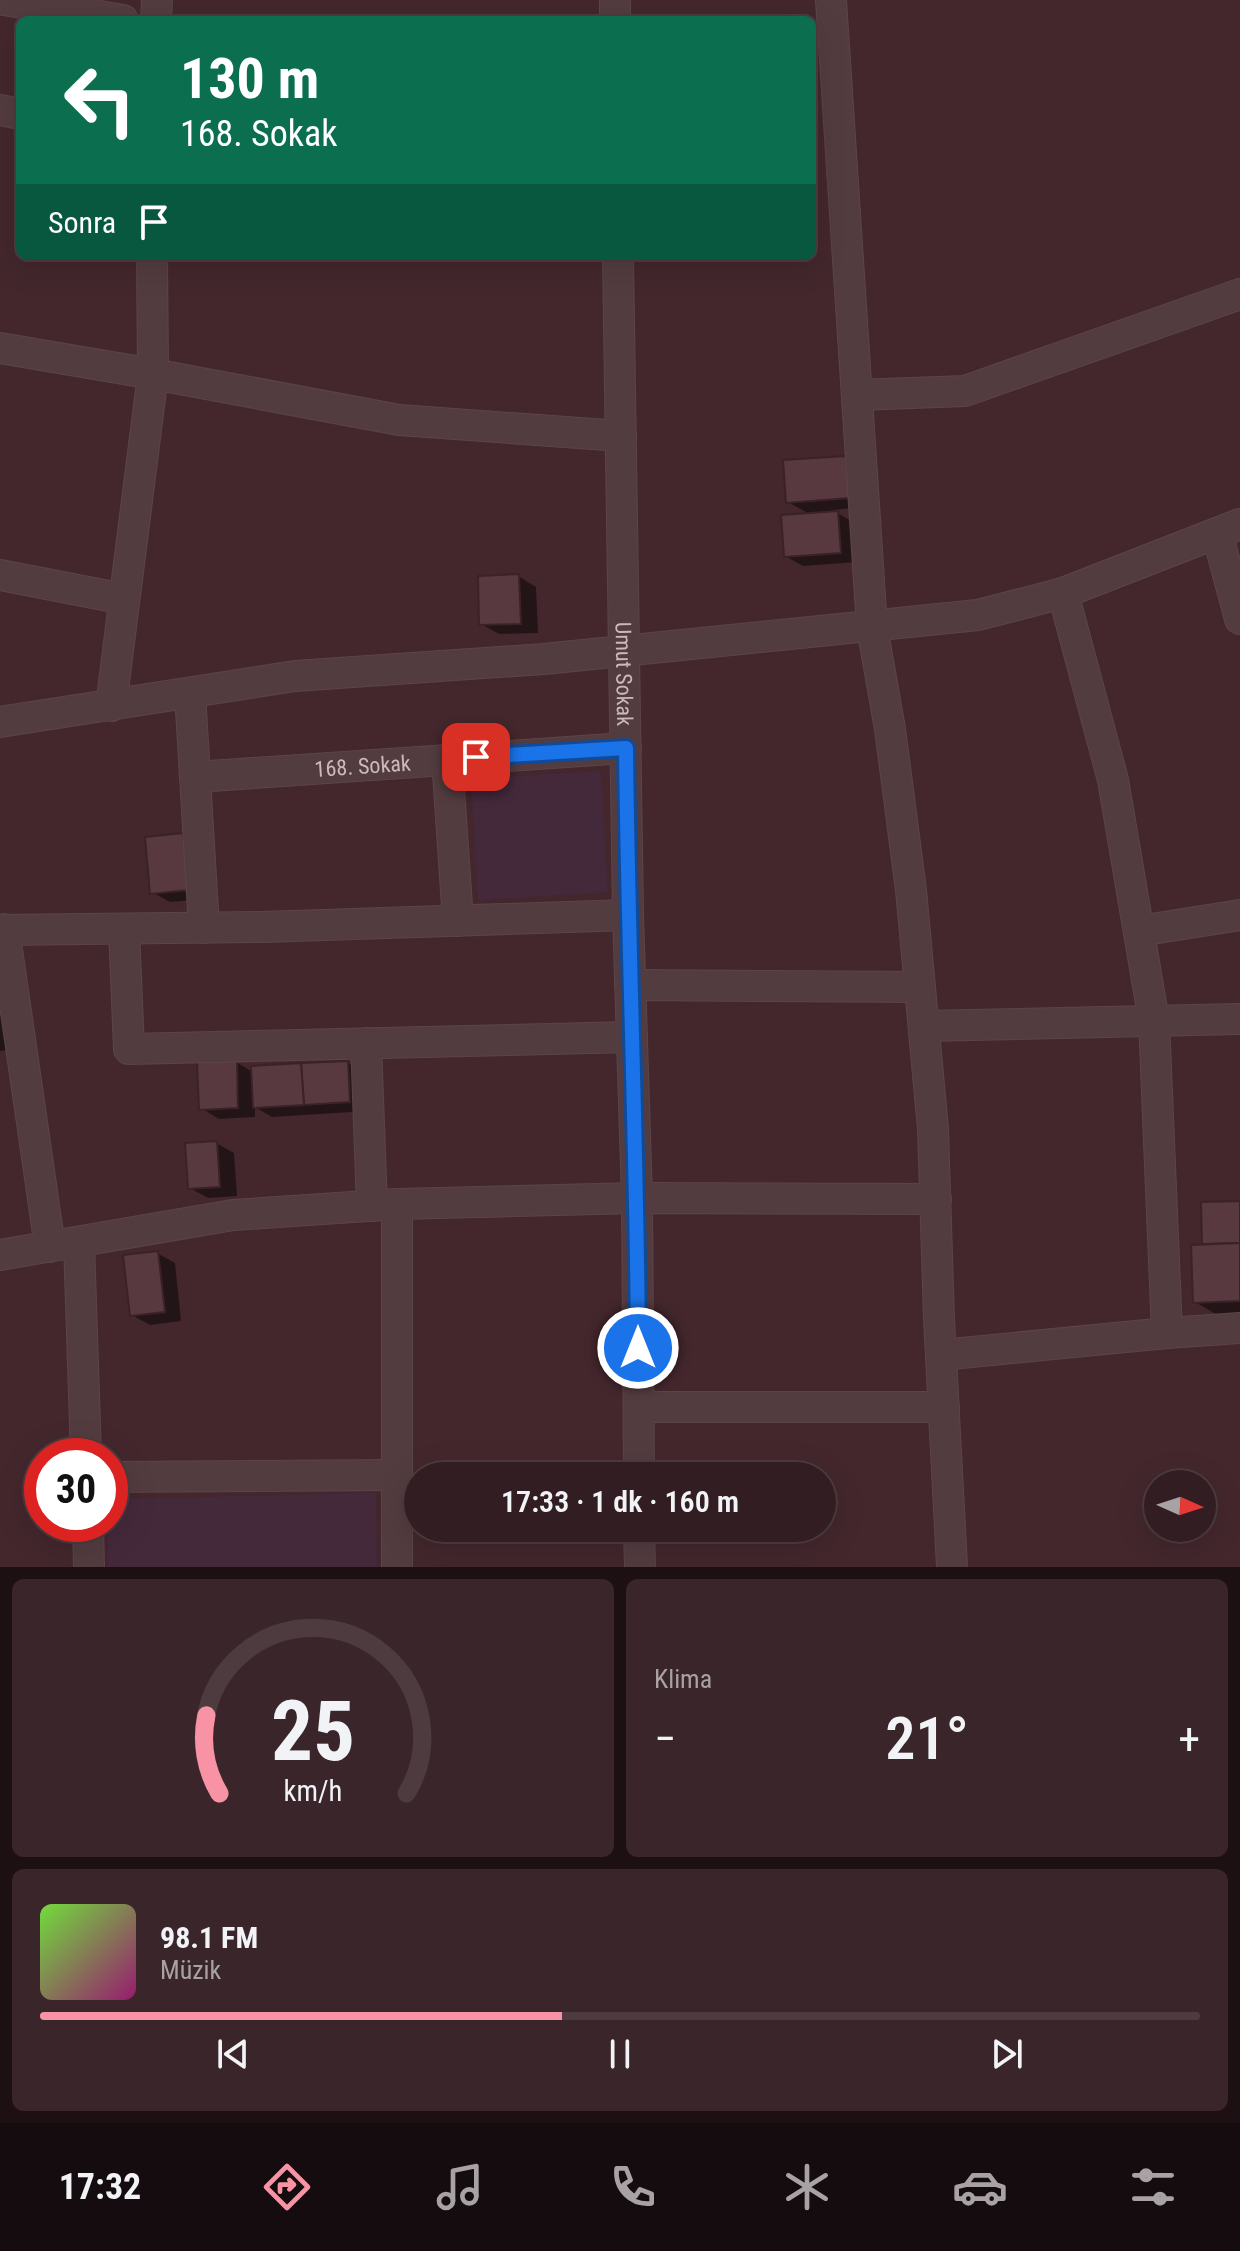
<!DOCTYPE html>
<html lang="tr">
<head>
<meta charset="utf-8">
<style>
	:root { --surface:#321d22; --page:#3a262a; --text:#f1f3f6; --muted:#a8a2a5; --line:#4d3b40; --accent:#f793a5 }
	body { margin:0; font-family:"Roboto Condensed",sans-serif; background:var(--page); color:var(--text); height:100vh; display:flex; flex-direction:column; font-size:30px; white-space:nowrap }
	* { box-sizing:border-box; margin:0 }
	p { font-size:26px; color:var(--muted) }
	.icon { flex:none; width:44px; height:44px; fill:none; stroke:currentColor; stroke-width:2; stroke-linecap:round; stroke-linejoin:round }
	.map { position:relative; height:1567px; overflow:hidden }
	.details { display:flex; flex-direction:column; gap:12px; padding:12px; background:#1c1013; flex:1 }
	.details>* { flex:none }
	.hud { position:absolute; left:16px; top:16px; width:800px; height:244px; border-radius:12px; box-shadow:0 8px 32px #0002,0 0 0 2px var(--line); background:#0b6e4f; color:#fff; overflow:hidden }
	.needle { width:52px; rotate:93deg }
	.tools { position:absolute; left:1144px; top:1470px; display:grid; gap:16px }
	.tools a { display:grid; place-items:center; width:72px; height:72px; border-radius:50%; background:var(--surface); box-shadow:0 8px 32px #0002,0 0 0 2px var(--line); font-size:40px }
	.speed { position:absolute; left:24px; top:1438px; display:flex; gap:16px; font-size:40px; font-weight:700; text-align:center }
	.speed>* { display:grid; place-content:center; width:104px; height:104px; border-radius:50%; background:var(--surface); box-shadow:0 8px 32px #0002,0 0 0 2px var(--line); line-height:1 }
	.speed .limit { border:12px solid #d22; background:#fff; color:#111 }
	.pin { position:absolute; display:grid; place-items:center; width:68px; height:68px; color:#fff; margin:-34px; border-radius:16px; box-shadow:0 4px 12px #0006 }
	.me { position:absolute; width:88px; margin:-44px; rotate:0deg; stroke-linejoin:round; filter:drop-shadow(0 0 6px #0008) }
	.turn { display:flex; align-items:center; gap:28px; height:168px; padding:0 32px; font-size:36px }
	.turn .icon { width:104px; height:104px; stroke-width:2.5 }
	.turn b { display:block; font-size:56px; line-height:68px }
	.then { display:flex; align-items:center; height:76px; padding:0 32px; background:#0003; gap:16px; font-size:30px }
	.big { font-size:60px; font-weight:600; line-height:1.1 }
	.details .tile { flex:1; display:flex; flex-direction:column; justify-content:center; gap:12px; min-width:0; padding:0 28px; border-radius:12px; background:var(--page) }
	.details .dial { align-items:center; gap:0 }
	.dial svg { height:208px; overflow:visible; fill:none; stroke:var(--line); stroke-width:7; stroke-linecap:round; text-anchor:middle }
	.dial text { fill:var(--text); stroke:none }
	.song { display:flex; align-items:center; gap:24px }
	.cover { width:96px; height:96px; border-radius:12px; background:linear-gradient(135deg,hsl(100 70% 55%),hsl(320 70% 35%)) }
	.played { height:8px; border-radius:4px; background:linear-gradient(90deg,var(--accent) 45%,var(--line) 45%) }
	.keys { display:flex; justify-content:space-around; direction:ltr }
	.heat { display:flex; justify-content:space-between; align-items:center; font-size:44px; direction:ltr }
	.details .tiles { flex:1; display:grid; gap:12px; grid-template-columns:1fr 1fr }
	.tile:last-child { grid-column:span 2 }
	.trip { position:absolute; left:404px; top:1462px; width:432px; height:80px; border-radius:40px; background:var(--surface); box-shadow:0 8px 32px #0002,0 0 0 2px var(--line); font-weight:600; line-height:80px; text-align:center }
	.dock { display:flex; height:128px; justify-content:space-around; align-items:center; background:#140c0e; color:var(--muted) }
	.dock .icon { width:56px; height:56px }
	.dock .on { color:var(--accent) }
	.dock b { font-size:36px; color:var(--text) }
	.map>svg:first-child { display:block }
</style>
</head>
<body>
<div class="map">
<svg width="1240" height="1567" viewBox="0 0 1240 1567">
	<rect width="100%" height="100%" fill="#43272d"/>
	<g fill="#44293b">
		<path d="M601,771L608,892L478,900L471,779Z"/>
		<path d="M376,1493L377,1567H108L107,1524H110V1499Z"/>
	</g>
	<g fill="#0007">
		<path d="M785,462L865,507L832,510L855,523L857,562L803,566L785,556L811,515L788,502Z"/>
		<path d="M518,576L536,587L538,633L499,634L481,624Z"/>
		<path d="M183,835L200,845L206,899L170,902L152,892Z"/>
		<path d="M0,1009L9,1014L13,1049L0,1051Z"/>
		<path d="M236,1062L253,1072L348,1063L365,1073L367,1111L272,1117L255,1107V1117L219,1119L201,1108Z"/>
		<path d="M216,1143L234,1153L237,1196L208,1198L190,1188Z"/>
		<path d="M1240,1203V1316L1221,1317L1195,1302L1210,1246L1204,1243Z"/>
		<path d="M157,1253L175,1263L181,1321L150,1325L132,1315Z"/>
	</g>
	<g fill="#593940" stroke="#3a2227" stroke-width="2">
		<path d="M846,456L849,498L786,503L783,460Z"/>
		<path d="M838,511L841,553L784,557L781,515Z"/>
		<path d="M519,574L521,624L479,625L478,576Z"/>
		<path d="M183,833L189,890L150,894L145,837Z"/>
		<path d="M237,1060L238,1108L199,1110L197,1062Z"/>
		<path d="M348,1061L350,1102L304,1105L301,1063Z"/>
		<path d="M301,1063L304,1105L253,1108L251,1066Z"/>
		<path d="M217,1141L220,1187L188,1189L185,1143Z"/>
		<path d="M1240,1201V1243L1202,1244L1201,1202Z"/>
		<path d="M1240,1243V1301L1193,1303L1191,1245Z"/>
		<path d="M158,1251L165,1312L130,1316L123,1255Z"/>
	</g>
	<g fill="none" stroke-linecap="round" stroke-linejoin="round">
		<g stroke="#5c4549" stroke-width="32">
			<g id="street">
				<path d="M4,0L123,20"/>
				<path d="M615,0V20"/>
				<path d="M831,0L872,627L890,729L911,890L933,1129L939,1319L952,1567"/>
				<path d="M156,20L157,0"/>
				<path d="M0,110L20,114"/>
				<path d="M152,256L153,374L399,420L621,436"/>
				<path id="s1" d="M618,256L628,915L637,1198L639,1476"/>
				<path d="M0,348L153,374L111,706"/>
				<path d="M857,395L965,391L1240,294"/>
				<path d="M1217,533L1240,619"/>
				<path d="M0,575L124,599"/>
				<path d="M190,693L204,928"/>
				<path d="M0,722L295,676L544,659L978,615L1063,593L1240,524"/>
				<path d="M447,759L458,921"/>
				<path id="s2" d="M195,777L626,748"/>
				<path d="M4,929L50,1247"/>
				<path d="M124,929L129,1049L632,1037"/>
				<path d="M0,930L263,927L628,915"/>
				<path d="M1139,931L1240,915"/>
				<path d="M630,985L920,987"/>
				<path d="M924,1026L1240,1019"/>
				<path d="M366,1043L372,1206"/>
				<path d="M79,1242L86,1456"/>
				<path d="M0,1255L233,1215L397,1204L637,1198L936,1199"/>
				<path d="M1167,1333L1240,1328"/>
				<path d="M941,1355L1167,1333L1154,1021L1113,780L1063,593"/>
				<path d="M639,1407H944"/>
				<path d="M110,1477L397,1475"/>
				<path d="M88,1524L89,1567"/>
				<path d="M639,1528L640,1567"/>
				<path d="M397,1567V1204"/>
			</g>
		</g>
		<use href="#street" stroke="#533c40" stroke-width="30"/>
	</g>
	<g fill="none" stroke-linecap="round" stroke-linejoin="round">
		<g stroke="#114b97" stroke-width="20">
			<path id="route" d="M476,757L626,748C628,948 637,1148 638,1348"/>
		</g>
		<use href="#route" stroke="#1a73e8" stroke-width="14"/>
	</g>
	<g text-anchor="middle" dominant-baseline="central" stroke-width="8" stroke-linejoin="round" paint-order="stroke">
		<g font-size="22" fill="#ccb9bc" stroke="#382025">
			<text stroke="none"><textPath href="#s1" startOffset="418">Umut Sokak</textPath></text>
			<text stroke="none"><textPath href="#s2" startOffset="168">168. Sokak</textPath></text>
		</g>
	</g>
</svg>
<div class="tools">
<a><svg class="needle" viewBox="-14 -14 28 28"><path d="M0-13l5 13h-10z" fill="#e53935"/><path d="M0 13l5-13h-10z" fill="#a8a2a5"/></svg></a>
</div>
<div class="speed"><div class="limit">30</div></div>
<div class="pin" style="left:476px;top:757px;background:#d93025"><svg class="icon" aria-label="arrive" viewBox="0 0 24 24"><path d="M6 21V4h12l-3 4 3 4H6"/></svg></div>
<svg class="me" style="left:638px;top:1348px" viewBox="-20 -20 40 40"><circle r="17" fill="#1a73e8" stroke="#fff" stroke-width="3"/><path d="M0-11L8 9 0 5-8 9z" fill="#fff"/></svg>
<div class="trip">17:33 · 1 dk · 160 m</div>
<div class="hud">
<div class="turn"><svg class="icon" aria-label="left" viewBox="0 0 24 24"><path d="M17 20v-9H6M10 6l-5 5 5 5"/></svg><div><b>130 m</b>168. Sokak</div></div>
<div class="then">Sonra<svg class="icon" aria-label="arrive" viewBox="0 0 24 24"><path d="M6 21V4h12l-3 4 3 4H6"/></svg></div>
</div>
</div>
<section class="details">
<div class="tiles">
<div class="tile dial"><svg viewBox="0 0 100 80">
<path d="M14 69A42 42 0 1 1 86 69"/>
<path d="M14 69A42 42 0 0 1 9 39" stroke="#f793a5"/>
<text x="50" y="56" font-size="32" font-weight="700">25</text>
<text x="50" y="72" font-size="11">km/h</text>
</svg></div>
<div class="tile"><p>Klima</p>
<div class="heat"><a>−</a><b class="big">21°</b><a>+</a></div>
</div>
<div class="tile">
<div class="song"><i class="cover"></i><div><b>98.1 FM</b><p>Müzik</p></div></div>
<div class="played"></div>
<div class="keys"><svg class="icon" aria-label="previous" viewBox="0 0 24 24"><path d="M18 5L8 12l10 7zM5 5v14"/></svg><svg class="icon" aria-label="pause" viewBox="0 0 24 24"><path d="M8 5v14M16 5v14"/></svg><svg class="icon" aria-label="next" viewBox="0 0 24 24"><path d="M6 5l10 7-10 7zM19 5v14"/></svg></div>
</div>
</div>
</section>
<nav class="dock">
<b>17:32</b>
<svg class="icon on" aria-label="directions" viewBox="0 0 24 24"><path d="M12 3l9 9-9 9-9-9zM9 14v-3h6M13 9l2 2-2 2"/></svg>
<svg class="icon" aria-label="music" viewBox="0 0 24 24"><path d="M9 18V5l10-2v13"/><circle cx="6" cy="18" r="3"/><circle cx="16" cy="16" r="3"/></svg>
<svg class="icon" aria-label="phone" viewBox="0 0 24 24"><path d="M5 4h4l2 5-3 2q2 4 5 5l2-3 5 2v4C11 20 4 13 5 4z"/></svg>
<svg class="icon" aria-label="climate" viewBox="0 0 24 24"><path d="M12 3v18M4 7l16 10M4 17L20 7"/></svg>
<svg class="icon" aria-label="car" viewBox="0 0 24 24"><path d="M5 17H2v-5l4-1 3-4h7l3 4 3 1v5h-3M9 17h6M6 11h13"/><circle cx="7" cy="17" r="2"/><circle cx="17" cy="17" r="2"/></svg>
<svg class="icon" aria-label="filters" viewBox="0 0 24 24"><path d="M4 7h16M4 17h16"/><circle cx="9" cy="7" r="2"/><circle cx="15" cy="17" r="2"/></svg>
</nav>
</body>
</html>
